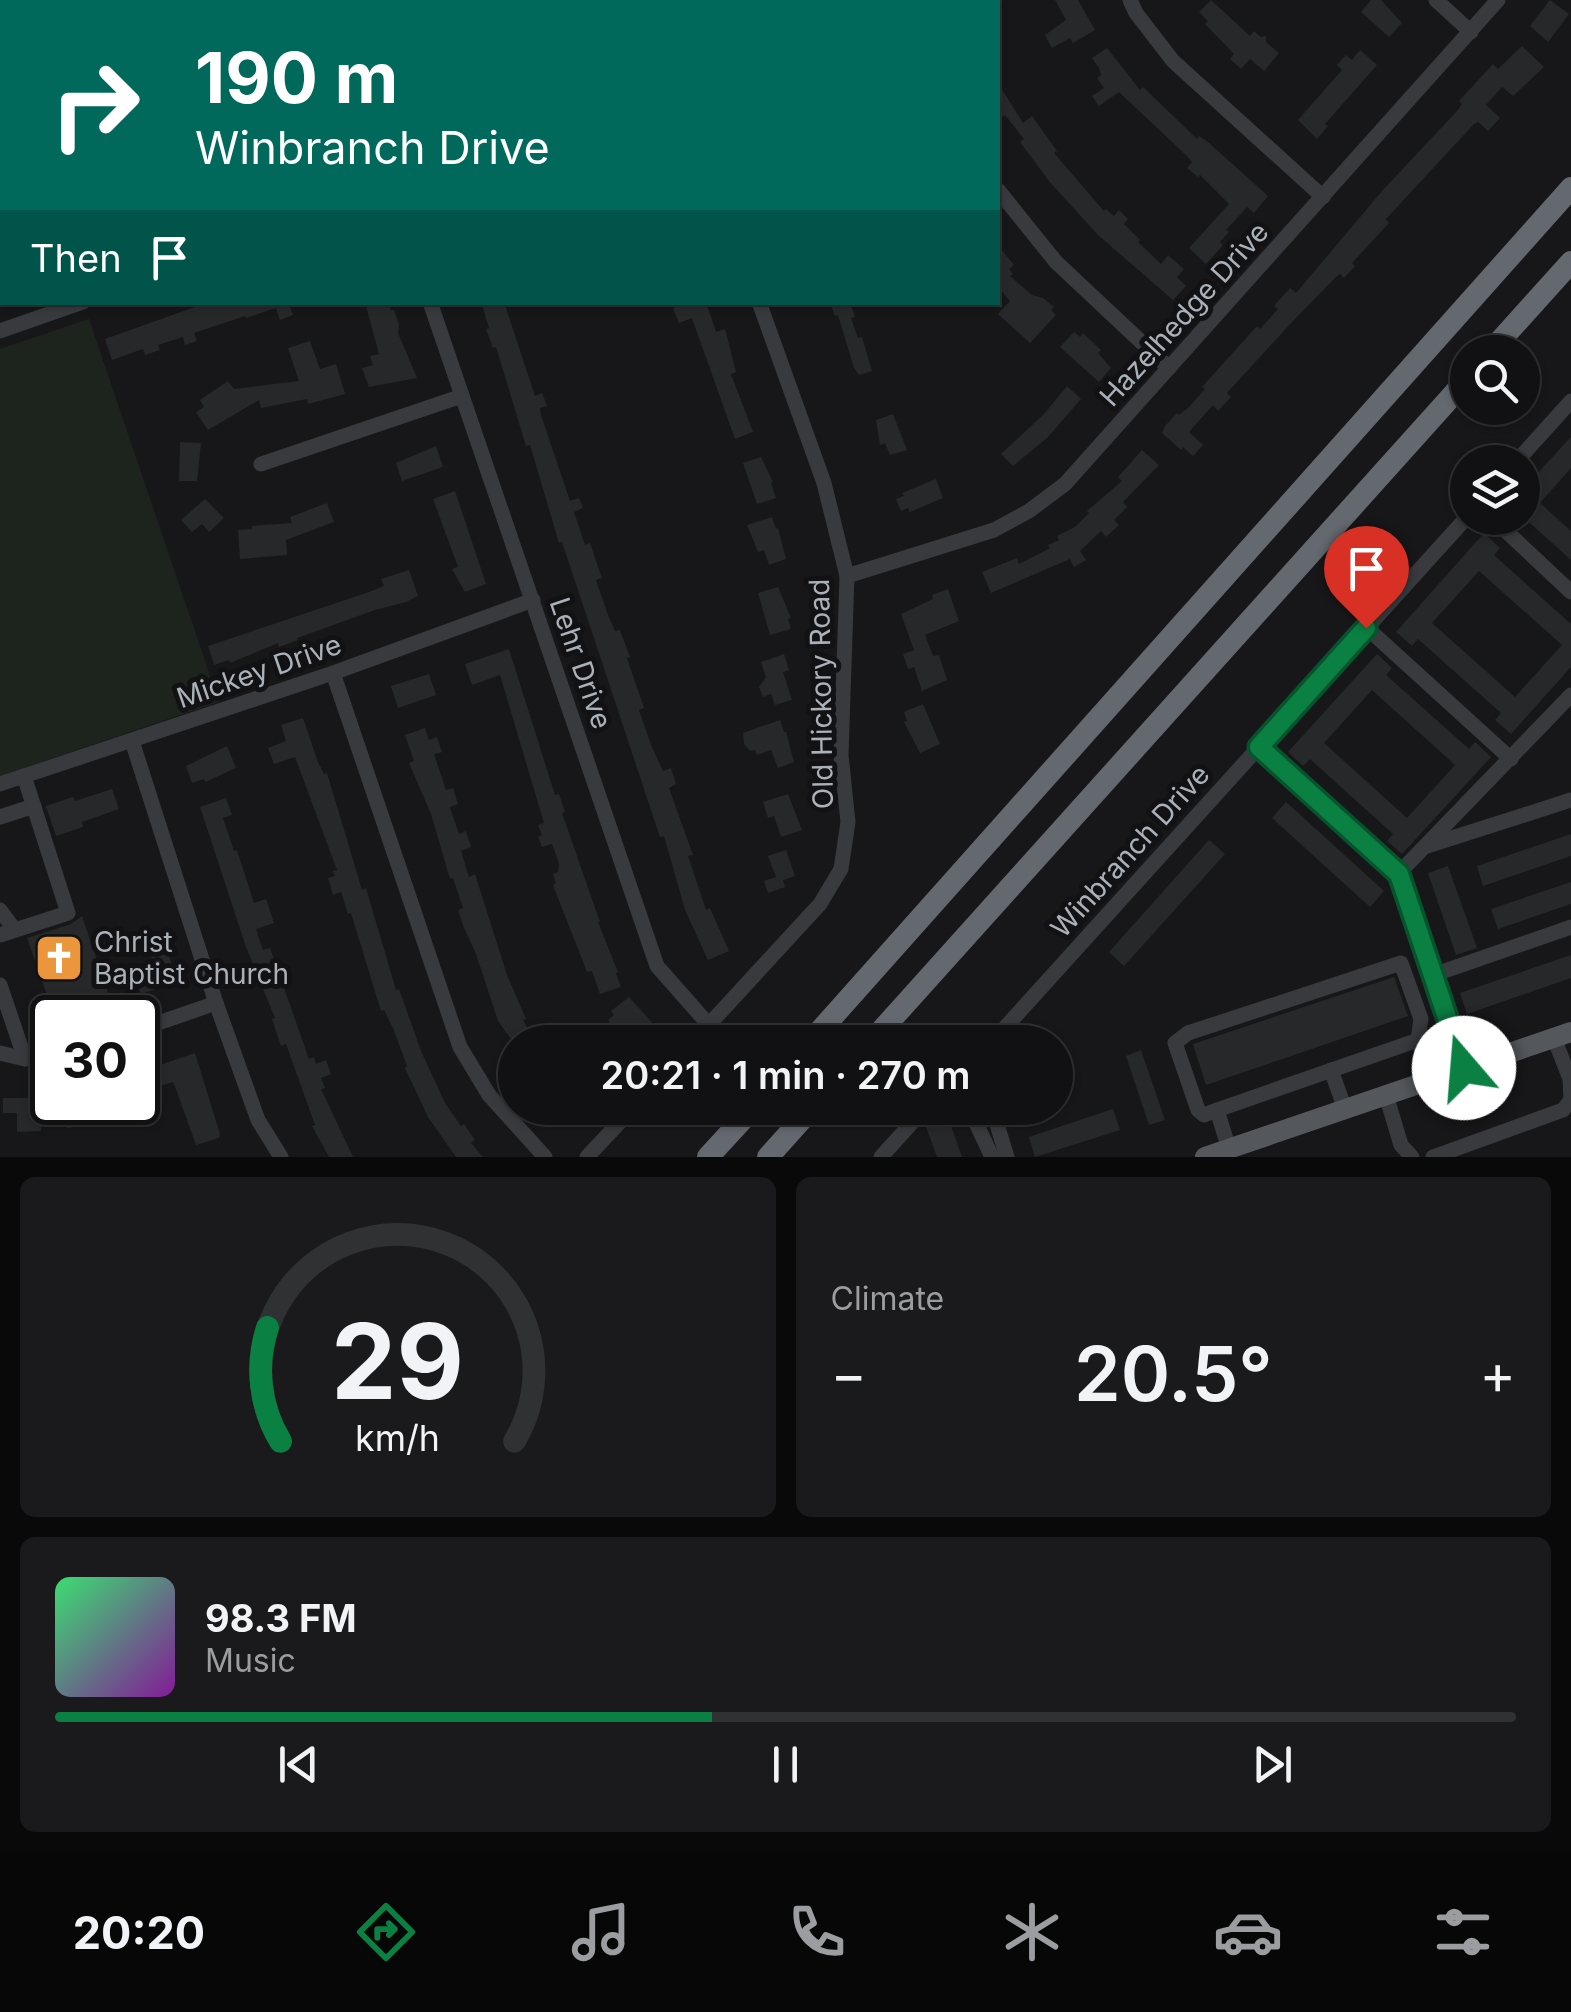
<!DOCTYPE html>
<html lang="en">
<head>
<meta charset="utf-8">
<style>
	:root { --surface:#111113; --page:#1a1a1c; --text:#f1f3f6; --muted:#9c9da0; --line:#303133; --accent:#0b8043 }
	body { margin:0; font-family:Inter,sans-serif; background:var(--page); color:var(--text); height:100vh; display:flex; flex-direction:column; font-size:38px; white-space:nowrap }
	* { box-sizing:border-box; margin:0 }
	p { font-size:32px; color:var(--muted) }
	.icon { flex:none; width:55px; height:55px; fill:none; stroke:currentColor; stroke-width:2; stroke-linecap:round; stroke-linejoin:round }
	.map { position:relative; height:1157px; overflow:hidden }
	.details { display:flex; flex-direction:column; gap:20px; padding:20px; background:#09090a; flex:1 }
	.details>* { flex:none }
	.hud { position:absolute; left:0px; top:0px; width:1000px; height:305px; box-shadow:0 2px 8px #0004,0 0 0 2px var(--line); background:#00695c; color:#fff; overflow:hidden }
	.controls { position:absolute; left:1450px; top:335px; display:grid; gap:20px }
	.controls a { display:grid; place-items:center; width:90px; height:90px; border-radius:50%; background:var(--surface); box-shadow:0 2px 8px #0004,0 0 0 2px var(--line); font-size:50px }
	.speed { position:absolute; left:30px; top:995px; display:flex; gap:20px; font-size:50px; font-weight:700; text-align:center }
	.speed>* { display:grid; place-content:center; width:130px; height:130px; border-radius:50%; background:var(--surface); box-shadow:0 2px 8px #0004,0 0 0 2px var(--line); line-height:1 }
	.speed .limit { border:5px solid #111; border-radius:15px; background:#fff; color:#111 }
	.pin { position:absolute; display:grid; place-items:center; width:85px; height:85px; color:#fff; margin:-102px -42px; border-radius:50% 50% 50% 0; rotate:-45deg; box-shadow:0 0 10px #0007 }
	.pin .icon { rotate:45deg }
	.me { position:absolute; width:110px; margin:-55px; rotate:342deg; stroke-linejoin:round; filter:drop-shadow(0 0 8px #0008) }
	.turn { display:flex; align-items:center; gap:35px; height:210px; padding:0 30px; font-size:45px }
	.turn .icon { width:130px; height:130px; stroke-width:2.5 }
	.turn b { display:block; font-size:70px; line-height:85px }
	.then { display:flex; align-items:center; height:95px; padding:0 30px; background:#0003; gap:20px; font-size:38px }
	.big { font-size:75px; font-weight:600; line-height:1.1 }
	.details .widget { flex:1; display:flex; flex-direction:column; justify-content:center; gap:15px; min-width:0; padding:0 35px; border-radius:15px; background:var(--page) }
	.details .dial { align-items:center; gap:0 }
	.dial svg { height:260px; overflow:visible; fill:none; stroke:var(--line); stroke-width:7; stroke-linecap:round; text-anchor:middle }
	.dial text { fill:var(--text); stroke:none }
	.song { display:flex; align-items:center; gap:30px }
	.cover { width:120px; height:120px; border-radius:15px; background:linear-gradient(135deg,hsl(140 70% 55%),hsl(290 70% 35%)) }
	.played { height:10px; border-radius:5px; background:linear-gradient(90deg,var(--accent) 45%,var(--line) 45%) }
	.keys { display:flex; justify-content:space-around; direction:ltr }
	.heat { display:flex; justify-content:space-between; align-items:center; font-size:55px; direction:ltr }
	.details .tiles { flex:1; display:grid; gap:20px; grid-template-columns:1fr 1fr }
	.widget:last-child { grid-column:span 2 }
	.trip { position:absolute; left:498px; top:1025px; width:575px; height:100px; border-radius:50px; background:var(--surface); box-shadow:0 2px 8px #0004,0 0 0 2px var(--line); font-weight:600; line-height:100px; text-align:center }
	.dock { display:flex; height:160px; justify-content:space-around; align-items:center; background:#070708; color:var(--muted) }
	.dock .icon { width:70px; height:70px }
	.dock .on { color:var(--accent) }
	.dock b { font-size:45px; color:var(--text) }
	.map>svg:first-child { display:block }
</style>
</head>
<body>
<div class="map">
<svg width="1571" height="1157" viewBox="0 0 1571 1157">
	<rect width="100%" height="100%" fill="#171719"/>
	<path fill="#1d241d" d="M89,319L219,702L0,776V349Z"/>
	<g fill="#27282a" fill-rule="evenodd">
		<path d="M1055,0H1078L1095,30L1073,43L1070,38L1052,48L1045,35L1066,20Z"/>
		<path d="M1211,0L1250,36L1254,31L1261,37L1266,36V42L1279,53L1264,71L1250,59L1241,69L1230,59L1234,54L1205,24L1208,21L1199,12Z"/>
		<path d="M1371,0H1381L1402,23L1389,37L1361,12Z"/>
		<path d="M1550,0L1569,14L1548,42L1530,26Z"/>
		<path d="M1522,46L1544,67L1513,96L1502,87L1486,105L1500,118L1488,131L1478,122L1474,124L1386,219L1389,223L1352,263L1355,266L1344,278L1340,274L1336,277L1292,322L1227,393L1231,397L1218,411L1213,405L1189,432L1203,445L1193,456L1183,447L1181,450L1162,433L1165,426L1177,413L1179,415L1188,408L1205,389L1202,387L1257,326L1260,329L1278,309L1274,306L1290,288L1296,293L1382,191L1458,110L1462,104L1459,101L1493,64L1498,69Z"/>
		<path d="M1107,48L1140,90L1143,87L1197,139L1199,136L1209,143L1268,196L1254,213L1247,207L1226,230L1229,232L1220,242L1223,245L1206,264L1189,248L1229,204L1200,175L1198,177L1187,168L1192,162L1188,157L1119,92L1099,106L1092,96L1104,88L1097,78L1101,75L1099,68L1092,58Z"/>
		<path d="M1360,50L1377,65L1325,124L1328,126L1317,139L1298,120L1342,70L1337,65L1346,55L1352,60Z"/>
		<path d="M998,83L1023,123L1032,116L1057,151L1054,153L1104,211L1106,209L1114,216L1119,210L1128,219L1124,224L1140,240L1138,242L1161,264L1168,255L1184,269L1177,277L1186,286L1173,300L1098,235L1049,181L1020,142L1024,139L1005,115L998,120Z"/>
		<path d="M998,245L1014,265L1009,269L1013,274L1010,276L1032,295L1043,298L1054,307L1051,310L1056,315L1030,343L998,314L1010,301L998,287Z"/>
		<path d="M209,302H288L293,315L280,320L276,308L246,318L245,316L194,333L197,341L185,345L183,337L158,345L160,350L145,355L143,349L112,360L105,339Z"/>
		<path d="M365,302H388L391,310H394L399,325L398,333L417,378L369,387L362,368L373,365L370,356L379,354Z"/>
		<path d="M489,302H504L535,396L542,393L547,406L540,408L541,415L570,501L579,498L583,508L574,512L585,545L590,543L602,578L596,580L608,615L615,631L620,630L630,657L627,658L644,708L639,710L651,745L663,771L671,768L676,784L669,788L693,855L688,856L706,910L710,908L729,951L708,960L685,910L664,836L660,837L562,542L559,543L530,445L526,446L496,347L493,348L486,329L489,328L482,305Z"/>
		<path d="M688,302H706L716,332L725,329L736,372L731,374L753,432L735,439L693,321L692,318L679,323L673,308Z"/>
		<path d="M830,302H850L855,317L851,318L858,338L862,337L872,371L859,375L854,368L838,315L835,316Z"/>
		<path d="M1074,332L1080,337L1083,333L1101,350L1098,353L1111,368L1099,382L1060,347Z"/>
		<path d="M310,341L320,369L336,364L345,394L308,404L307,399L261,408L259,400L208,430L196,412L204,407L200,400L228,381L234,389L299,381L288,348Z"/>
		<path d="M1067,386L1081,399L1047,438L1013,466L1001,454L1044,414Z"/>
		<path d="M893,414L907,450L890,455L885,443L880,445L876,420Z"/>
		<path d="M1571,437V468L1540,503L1571,531V560L1522,516V490Z"/>
		<path d="M180,442L201,443L197,481H179Z"/>
		<path d="M436,446L443,467L402,481L396,463Z"/>
		<path d="M1142,450L1159,465L1123,502L1127,507L1114,520L1119,525L1106,537L1101,531L1080,551L1086,560L1074,567L1070,559L991,593L982,572L1017,558L1019,564L1050,548L1048,545L1059,540L1057,536L1075,527L1089,513L1087,511L1122,481L1118,477Z"/>
		<path d="M761,457L773,482L771,483L776,498L757,504L743,463Z"/>
		<path d="M936,479L943,498L910,512L908,508L901,511L896,499L904,496L902,493Z"/>
		<path d="M455,491L486,584L465,592L452,569L458,567L433,499Z"/>
		<path d="M205,499L224,518L209,532L202,524L192,532L181,520Z"/>
		<path d="M327,503L334,522L286,540L287,555L240,559L238,530L252,529V526L292,523L290,517Z"/>
		<path d="M772,517L776,529L778,528L786,559L769,565L764,550L758,552L747,525Z"/>
		<path d="M1484,533L1500,548L1494,555L1571,624V667L1511,734L1495,720L1501,713L1418,639L1412,646L1396,632ZM1479,571L1562,645L1515,697L1432,623Z"/>
		<path d="M409,570L418,596L406,602L375,610L297,638L298,640L279,647L278,643L230,663L229,660L214,665L208,646L369,592L384,586L381,579Z"/>
		<path d="M778,587L791,618L788,619L791,629L770,635L758,593Z"/>
		<path d="M948,589L959,621L925,635L933,656L939,655L947,680L922,691L914,667L908,669L903,654L914,650L901,614L933,599L932,595Z"/>
		<path d="M509,649L555,795L559,794L565,812L562,813L600,922H598L618,972L616,973L621,987L600,994L592,971L587,972L553,885L556,883L553,874L558,872L559,864L552,844L542,847L538,837L542,835L538,825L544,823L500,675L472,685L465,664Z"/>
		<path d="M784,654L789,670L783,672L792,700L775,705L771,694L763,697L759,687L766,677L761,662Z"/>
		<path d="M1377,654L1392,668L1386,675L1469,749L1475,742L1491,757L1402,854L1387,841L1393,834L1310,759L1303,766L1288,752ZM1372,690L1455,765L1407,818L1324,743Z"/>
		<path d="M429,674L436,695L398,708L391,686Z"/>
		<path d="M923,704L940,744L920,753L904,722L907,721L904,712Z"/>
		<path d="M303,718L318,762L324,774L327,773L362,890L366,888L396,990L399,989L421,1051L445,1103L461,1126L464,1124L475,1140L471,1143L483,1157H456L428,1117L405,1068L407,1066L393,1028L384,1010L381,1011L351,913L348,914L341,892L333,895L328,878L335,876L333,871L337,870L295,757L274,764L268,748L286,741L281,725Z"/>
		<path d="M780,720L784,732H786L794,762L778,768L771,750L757,755L755,750L750,751L744,744L743,733Z"/>
		<path d="M425,728L429,740L437,737L442,752L434,754L446,790L453,788L458,804L450,807L459,834L466,831L471,847L461,851L469,877L475,874L507,975L526,1019L523,1020L535,1042H513L498,1021L476,954L464,928L458,910L463,908L453,878L450,879L431,814L409,763L414,761L405,735Z"/>
		<path d="M227,746L236,768L205,782L204,779L192,783L186,766Z"/>
		<path d="M112,789L119,809L82,822L83,827L56,836L46,806L73,797L75,801Z"/>
		<path d="M788,794L802,830L781,837L774,816L768,818L763,802Z"/>
		<path d="M226,798L232,815L223,818L234,851L237,850L254,903L266,899L274,923L256,929L263,950L270,948L309,1059L314,1057L316,1064L326,1060L331,1074L321,1078L325,1088L321,1089L353,1157H329L312,1126L315,1125L286,1044L281,1046L272,1019L275,1018L246,947L200,807Z"/>
		<path d="M1286,802L1384,891L1370,907L1272,818Z"/>
		<path d="M1571,834V856L1483,886L1477,866Z"/>
		<path d="M1209,840L1225,854L1124,966L1109,952Z"/>
		<path d="M786,850L795,876L783,880L785,887L768,893L764,881L776,877L768,856Z"/>
		<path d="M1448,866L1477,948L1456,955L1428,873Z"/>
		<path d="M1571,882V904L1498,929L1491,909Z"/>
		<path d="M82,916L111,1002L65,1018H55L27,938L71,924Z"/>
		<path d="M161,935L178,981L141,994L135,978L157,970L146,941Z"/>
		<path d="M1571,955V978L1467,1014L1460,993Z"/>
		<path d="M1394,977L1408,1016L1206,1085L1193,1044Z"/>
		<path d="M629,997L657,1028L639,1042L633,1032L622,1040L608,1020L614,1015L611,1011Z"/>
		<path d="M1141,1050L1165,1120L1149,1125L1126,1056Z"/>
		<path d="M195,1053L220,1134L219,1138L196,1145L176,1089L173,1082L160,1086L154,1067Z"/>
		<path d="M3,1098H34V1101H41V1104L126,1102L130,1115L108,1123L105,1114L82,1117L83,1126L67,1128L66,1119L41,1123V1131L17,1132V1113H3Z"/>
		<path d="M1113,1109L1120,1130L1035,1157L1029,1137Z"/>
		<path d="M945,1111L949,1120L962,1157H937L925,1124L934,1115Z"/>
	</g>
	<g fill="none" stroke-linecap="round" stroke-linejoin="round">
		<g stroke="#383a3e" stroke-width="15">
			<path d="M328,0L329,2"/>
			<path d="M597,0L598,2"/>
			<path d="M873,0L874,2"/>
			<path d="M1130,0L1136,13L1173,61L1323,197"/>
			<path d="M1436,0L1471,32"/>
			<path d="M286,2L293,0"/>
			<path d="M0,100L2,99"/>
			<path d="M998,190L1056,262L1169,368"/>
			<path d="M430,302L657,966L709,1025"/>
			<path d="M0,331L83,302"/>
			<path d="M1516,462L1571,401"/>
			<path d="M261,464L462,396"/>
			<path d="M1492,518L1571,592"/>
			<path d="M847,576L994,530L1029,511L1065,484L1498,0"/>
			<path d="M1367,628L1511,759"/>
			<path d="M333,673L460,1047L489,1095L545,1157"/>
			<path d="M132,741L216,1003L258,1120L281,1157"/>
			<path d="M1259,747L1399,873L1464,1069"/>
			<path d="M0,784L333,673L533,600"/>
			<path d="M0,817L34,806"/>
			<path d="M1427,846L1571,800"/>
			<path d="M1399,873L1571,695"/>
			<path d="M0,910L15,930"/>
			<path d="M0,935L68,913L24,776"/>
			<path d="M1433,975L1571,927"/>
			<path d="M0,985L25,1059"/>
			<path d="M138,1030L216,1003"/>
			<path d="M693,1042L820,904L841,869L848,822L841,755L847,576L824,483L759,302"/>
			<path d="M992,1042L1468,516"/>
			<path d="M0,1053L25,1059L52,1056"/>
			<path d="M1331,1070L1345,1109"/>
			<path d="M1386,1095L1401,1145L1412,1157"/>
			<path d="M969,1108L992,1157"/>
			<path d="M992,1108L1007,1157"/>
			<path d="M1217,1110L1418,1040"/>
			<path d="M1229,1149L1217,1110L1204,1115L1198,1110L1175,1043L1188,1033L1401,963L1421,1019L1418,1040L1432,1080"/>
			<path d="M587,1157L633,1108"/>
			<path d="M881,1157L925,1108"/>
			<path d="M1433,1157L1563,1110L1571,1100L1570,1079L1554,1038"/>
		</g>
		<path stroke="#54585d" stroke-width="20" d="M1205,1157L1571,1032"/>
		<g stroke="#64696f" stroke-width="22">
			<path d="M1490,352L1571,262"/>
			<path d="M810,1042L1571,188"/>
			<path d="M871,1042L1468,378"/>
			<path d="M708,1157L753,1108"/>
			<path d="M768,1157L812,1108"/>
		</g>
	</g>
	<g fill="none" stroke-linecap="round" stroke-linejoin="round">
		<g stroke="#07532c" stroke-width="25">
			<path id="route" d="M1366,628L1259,747L1399,874L1464,1068"/>
		</g>
		<use href="#route" stroke="#0b8043" stroke-width="18"/>
	</g>
	<defs>
		<g id="church-square" transform="scale(2.5)"><rect x="-9" y="-9" width="18" height="18" rx="4" fill="#eb953d" stroke="#121214"/><path d="M-1.2-6h2.4v3.5h3.3v2.4h-3.3V6h-2.4V-.1h-3.3v-2.4h3.3Z" fill="#fff"/></g>
	</defs>
	<g fill-rule="evenodd">
		<use href="#church-square" x="59" y="958"/>
	</g>
	<g text-anchor="middle" dominant-baseline="central" stroke-width="10" stroke-linejoin="round" paint-order="stroke">
		<g font-size="28" fill="#aab1b8" stroke="#121214">
			<text transform="translate(1184 314) rotate(-48)">Hazelhedge Drive</text>
			<text transform="translate(581 663) rotate(71)">Lehr Drive</text>
			<text transform="translate(259 671) rotate(-19)">Mickey Drive</text>
			<text transform="translate(821 694) rotate(-91)">Old Hickory Road</text>
			<text transform="translate(1130 851) rotate(-48)">Winbranch Drive</text>
		</g>
		<g font-size="28" fill="#aab1b8" stroke="#121214" text-anchor="start">
			<text x="94" y="942">Christ<tspan x="94" dy="32">Baptist Church</tspan></text>
		</g>
	</g>
</svg>
<div class="controls">
<a><svg class="icon" aria-label="search" viewBox="0 0 24 24"><circle cx="10" cy="10" r="6"/><path d="M15 15l6 6"/></svg></a>
<a><svg class="icon" aria-label="layers" viewBox="0 0 24 24"><path d="M12 4l9 5-9 5-9-5zM3 14l9 5 9-5"/></svg></a>
</div>
<div class="speed"><div class="limit">30</div></div>
<div class="pin" style="left:1366px;top:628px;background:#d93025"><svg class="icon" aria-label="arrive" viewBox="0 0 24 24"><path d="M6 21V4h12l-3 4 3 4H6"/></svg></div>
<svg class="me" style="left:1464px;top:1068px" viewBox="-20 -20 40 40"><circle r="19" fill="#fff"/><path d="M0-13L10 11 0 6-10 11z" fill="#0b8043"/></svg>
<div class="trip">20:21 · 1 min · 270 m</div>
<div class="hud">
<div class="turn"><svg class="icon" aria-label="right" viewBox="0 0 24 24"><path d="M7 20v-9h11M14 6l5 5-5 5"/></svg><div><b>190 m</b>Winbranch Drive</div></div>
<div class="then">Then<svg class="icon" aria-label="arrive" viewBox="0 0 24 24"><path d="M6 21V4h12l-3 4 3 4H6"/></svg></div>
</div>
</div>
<section class="details">
<div class="tiles">
<div class="widget dial"><svg viewBox="0 0 100 80">
<path d="M14 69A42 42 0 1 1 86 69"/>
<path d="M14 69A42 42 0 0 1 10 34" stroke="#0b8043"/>
<text x="50" y="56" font-size="32" font-weight="700">29</text>
<text x="50" y="72" font-size="11">km/h</text>
</svg></div>
<div class="widget"><p>Climate</p>
<div class="heat"><a>−</a><b class="big">20.5°</b><a>+</a></div>
</div>
<div class="widget">
<div class="song"><i class="cover"></i><div><b>98.3 FM</b><p>Music</p></div></div>
<div class="played"></div>
<div class="keys"><svg class="icon" aria-label="previous" viewBox="0 0 24 24"><path d="M18 5L8 12l10 7zM5 5v14"/></svg><svg class="icon" aria-label="pause" viewBox="0 0 24 24"><path d="M8 5v14M16 5v14"/></svg><svg class="icon" aria-label="next" viewBox="0 0 24 24"><path d="M6 5l10 7-10 7zM19 5v14"/></svg></div>
</div>
</div>
</section>
<nav class="dock">
<b>20:20</b>
<svg class="icon on" aria-label="directions" viewBox="0 0 24 24"><path d="M12 3l9 9-9 9-9-9zM9 14v-3h6M13 9l2 2-2 2"/></svg>
<svg class="icon" aria-label="music" viewBox="0 0 24 24"><path d="M9 18V5l10-2v13"/><circle cx="6" cy="18" r="3"/><circle cx="16" cy="16" r="3"/></svg>
<svg class="icon" aria-label="phone" viewBox="0 0 24 24"><path d="M5 4h4l2 5-3 2q2 4 5 5l2-3 5 2v4C11 20 4 13 5 4z"/></svg>
<svg class="icon" aria-label="climate" viewBox="0 0 24 24"><path d="M12 3v18M4 7l16 10M4 17L20 7"/></svg>
<svg class="icon" aria-label="car" viewBox="0 0 24 24"><path d="M5 17H2v-5l4-1 3-4h7l3 4 3 1v5h-3M9 17h6M6 11h13"/><circle cx="7" cy="17" r="2"/><circle cx="17" cy="17" r="2"/></svg>
<svg class="icon" aria-label="filters" viewBox="0 0 24 24"><path d="M4 7h16M4 17h16"/><circle cx="9" cy="7" r="2"/><circle cx="15" cy="17" r="2"/></svg>
</nav>
</body>
</html>
